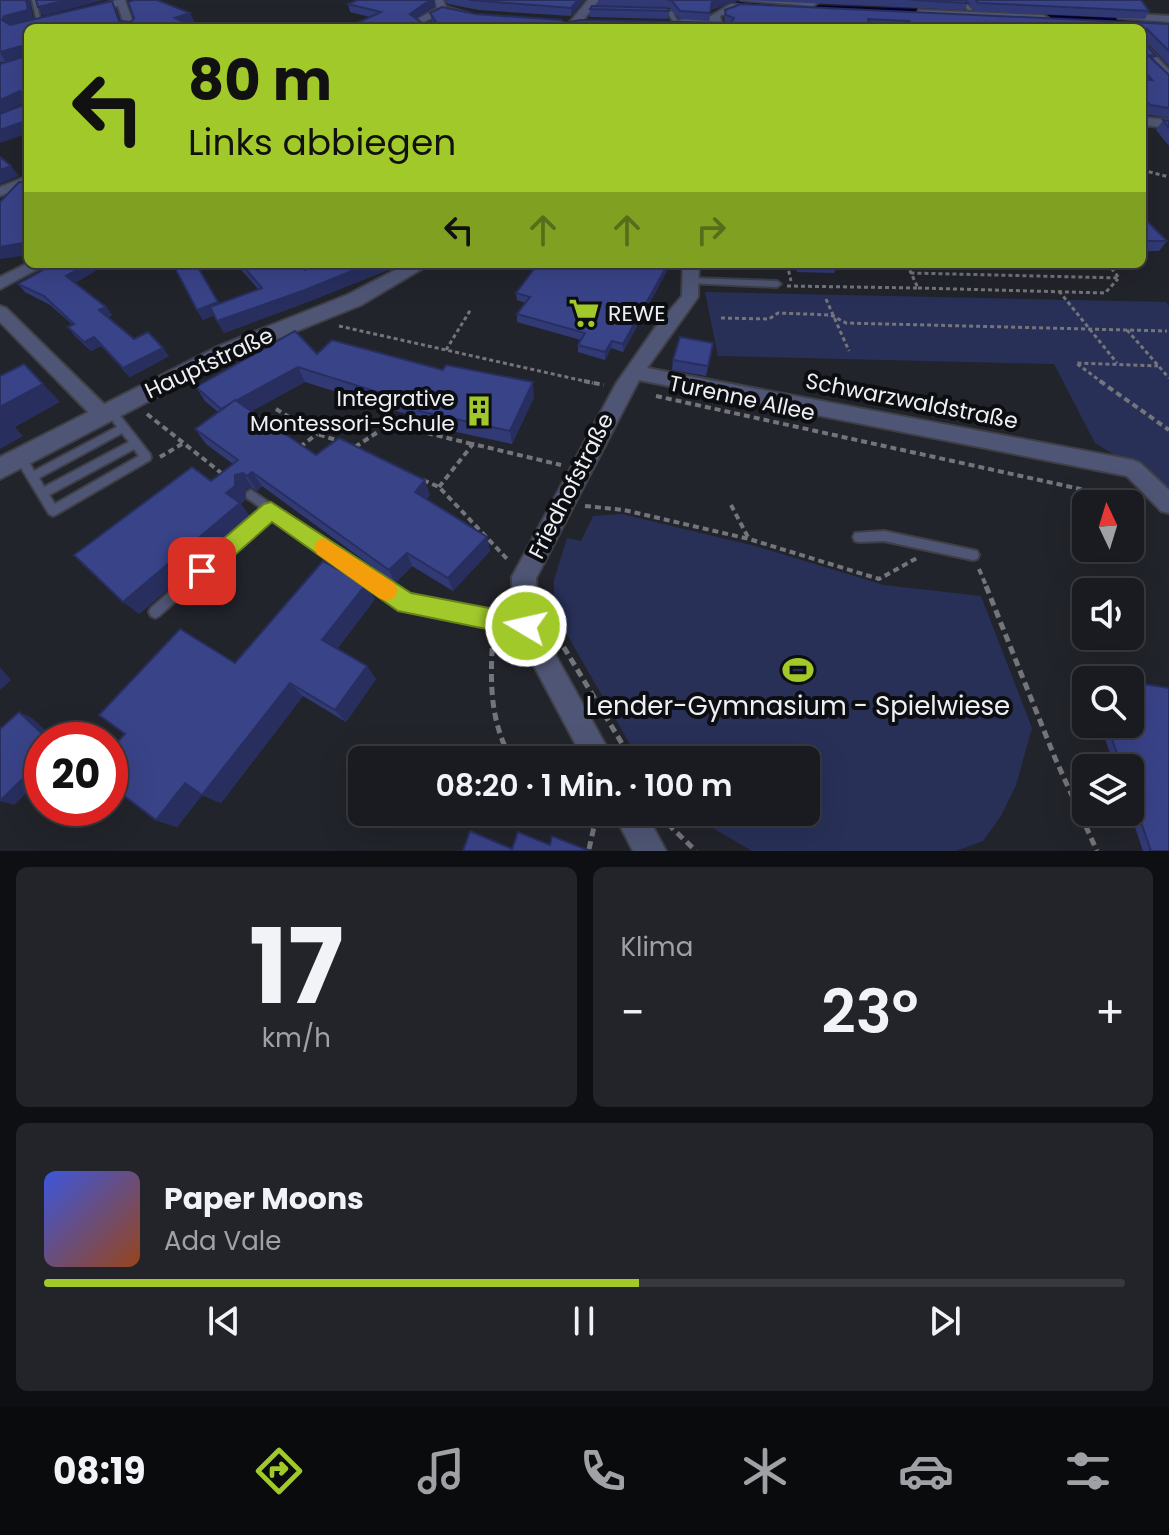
<!DOCTYPE html>
<html lang="de">
<head>
<meta charset="utf-8">
<style>
	:root { --surface:#1a1b20; --page:#232429; --text:#f1f3f6; --muted:#9fa1a5; --line:#38393e; --accent:#a1c92a }
	body { margin:0; font-family:Poppins,sans-serif; background:var(--page); color:var(--text); height:100vh; display:flex; flex-direction:column; font-size:30px; white-space:nowrap }
	* { box-sizing:border-box; margin:0 }
	p { font-size:26px; color:var(--muted) }
	.icon { flex:none; width:44px; height:44px; fill:none; stroke:currentColor; stroke-width:2; stroke-linecap:round; stroke-linejoin:round }
	.map { position:relative; height:851px; overflow:hidden }
	.sheet { display:flex; flex-direction:column; gap:16px; padding:16px; background:#0e0f12; flex:1 }
	.sheet>* { flex:none }
	.top-card { position:absolute; left:24px; top:24px; width:1122px; height:244px; border-radius:12px; box-shadow:0 8px 32px #0002,0 0 0 2px var(--line); background:#a1c92a; color:#111; overflow:hidden }
	.needle { width:52px; rotate:356deg }
	.tools { position:absolute; left:1072px; top:490px; display:grid; gap:16px }
	.tools a { display:grid; place-items:center; width:72px; height:72px; border-radius:12px; background:var(--surface); box-shadow:0 8px 32px #0002,0 0 0 2px var(--line); font-size:40px }
	.speed { position:absolute; left:24px; top:722px; display:flex; gap:16px; font-size:40px; font-weight:700; text-align:center }
	.speed>* { display:grid; place-content:center; width:104px; height:104px; border-radius:50%; background:var(--surface); box-shadow:0 8px 32px #0002,0 0 0 2px var(--line); line-height:1 }
	.speed .limit { border:12px solid #d22; background:#fff; color:#111 }
	.pin { position:absolute; display:grid; place-items:center; width:68px; height:68px; color:#fff; margin:-34px; border-radius:16px; box-shadow:0 4px 12px #0006 }
	.me { position:absolute; width:88px; margin:-44px; rotate:279deg; stroke-linejoin:round; filter:drop-shadow(0 0 6px #0008) }
	.turn { display:flex; align-items:center; gap:28px; height:168px; padding:0 32px; font-size:36px }
	.turn .icon { width:104px; height:104px; stroke-width:2.5 }
	.turn b { display:block; font-size:56px; line-height:68px }
	.lanes { display:flex; align-items:center; height:76px; padding:0 32px; background:#0003; justify-content:center; gap:40px; direction:ltr }
	.lanes .off { opacity:.35 }
	.big { font-size:60px; font-weight:600; line-height:1.1 }
	.sheet .card { flex:1; display:flex; flex-direction:column; justify-content:center; gap:12px; min-width:0; padding:0 28px; border-radius:12px; background:var(--page) }
	.sheet .dial { align-items:center; gap:0 }
	.dial b { font-size:104px; line-height:1 }
	.song { display:flex; align-items:center; gap:24px }
	.cover { width:96px; height:96px; border-radius:12px; background:linear-gradient(135deg,hsl(230 70% 55%),hsl(20 70% 35%)) }
	.played { height:8px; border-radius:4px; background:linear-gradient(90deg,var(--accent) 55%,var(--line) 55%) }
	.keys { display:flex; justify-content:space-around; direction:ltr }
	.heat { display:flex; justify-content:space-between; align-items:center; font-size:44px; direction:ltr }
	.sheet .tiles { flex:1; display:grid; gap:16px; grid-template-columns:1fr 1fr }
	.card:last-child { grid-column:span 2 }
	.trip { position:absolute; left:348px; top:746px; width:472px; height:80px; border-radius:12px; background:var(--surface); box-shadow:0 8px 32px #0002,0 0 0 2px var(--line); font-weight:600; line-height:80px; text-align:center }
	.tab-bar { display:flex; height:128px; justify-content:space-around; align-items:center; background:#0a0b0d; color:var(--muted) }
	.tab-bar .icon { width:56px; height:56px }
	.tab-bar .current { color:var(--accent) }
	.tab-bar b { font-size:36px; color:var(--text) }
	.map>svg:first-child { display:block }
</style>
</head>
<body>
<div class="map">
<svg width="1169" height="851" viewBox="0 0 1169 851">
	<rect width="100%" height="100%" fill="#22242b"/>
	<g fill="#283058">
		<path d="M705,292L1166,302L1169,306V491L1140,461L1118,457L1095,443L1054,364L718,356Z"/>
		<path d="M622,514L755,546L884,585L981,596L1032,728L1016,785L1001,816L983,841L956,851H752L689,814L806,812V760H639L554,612V580L567,538L581,541L593,516Z"/>
	</g>
	<g fill="none" stroke-linecap="round" stroke-linejoin="round">
		<g stroke="#060334" stroke-width="3">
			<path d="M725,3L958,12"/>
			<path d="M1037,16L1169,22"/>
		</g>
		<g stroke="#3f4047" stroke-width="4">
			<g id="service">
				<path d="M32,0H36L41,23L37,22Z"/>
				<path d="M959,0H964L972,10H968Z"/>
				<path d="M657,10L672,11L678,22L674,23L668,13L655,12Z"/>
				<path d="M691,278L777,281L781,284L777,287L688,283L687,281Z"/>
				<path d="M111,407L114,408L150,454L151,457L150,460L57,514L53,516L49,514L17,461L16,458L17,455H25L34,471L117,427L106,411ZM122,433L129,442L44,487L39,478ZM134,449L139,456L55,504L49,495Z"/>
				<path d="M251,490L409,598L524,619L528,621L530,625L528,629L524,631L402,607L272,516L159,616L155,618L151,616L149,612L151,608L264,510L247,498L246,495L247,492Z"/>
				<path d="M884,531L973,550L977,551L979,555L977,559L973,560L884,541L859,542L855,541L853,537L855,533Z"/>
			</g>
		</g>
		<g stroke="#3f4047" stroke-width="4">
			<g id="minor">
				<path d="M117,0H125L135,28H125L118,6L89,13L84,10Z"/>
				<path d="M435,0H443L446,7L470,14L465,17L443,12L426,21L435,28H423L414,21L437,8Z"/>
				<path d="M741,0H806L817,3L813,6Z"/>
				<path d="M731,4L764,7L733,10L720,16L723,28H713L712,22L666,28L661,25L701,15L711,16Z"/>
				<path d="M919,10L1043,15L1048,18L1043,21L916,15Z"/>
				<path d="M1121,13L1169,16V22L1118,18Z"/>
				<path d="M1142,40L1169,70V80L1142,50Z"/>
				<path d="M28,176V185L0,196V187Z"/>
				<path d="M28,263L47,264L0,289V277Z"/>
				<path d="M683,264H699L698,297L647,368L1133,460L1140,463L1169,490V513L1161,511L1127,476L639,380L536,578L538,624L614,760H584L513,626L512,577L616,384L655,328L682,296Z"/>
				<path d="M0,306L6,308L110,410L113,415L110,420H96L0,322Z"/>
				<path d="M613,812H645L666,851H633Z"/>
			</g>
		</g>
		<g stroke="#3f4047" stroke-width="4">
			<g id="tertiary">
				<path d="M588,0H599L577,28H565Z"/>
				<path d="M1142,117L1169,120V128L1142,125Z"/>
				<path d="M407,264H430L361,305L235,356L0,479V457L219,346L347,295Z"/>
			</g>
		</g>
		<g stroke="#73757b" stroke-width="3" stroke-dasharray="4 3" stroke-linecap="butt">
			<path d="M1142,170L1169,177"/>
			<path d="M787,264L791,281"/>
			<path d="M907,264L911,273"/>
			<path d="M787,286L918,288L911,273L1119,278L1108,264"/>
			<path d="M918,288L1105,293L1118,279"/>
			<path d="M1059,291L1117,363"/>
			<path d="M826,299L849,351"/>
			<path d="M721,318L769,319L778,313L831,315L846,323L1167,331"/>
			<path d="M339,326L593,383"/>
			<path d="M1127,330L1169,378"/>
			<path d="M446,350L471,309"/>
			<path d="M1103,383L1076,363L1158,366"/>
		</g>
		<g stroke="#73757b" stroke-width="4" stroke-dasharray="6 4" stroke-linecap="butt">
			<path d="M584,381L604,385"/>
			<path d="M1100,381L1169,430"/>
			<path d="M656,396L1135,501"/>
			<path d="M276,409L317,434L339,441"/>
			<path d="M147,414L225,476"/>
			<path d="M300,447L317,434"/>
			<path d="M355,447L390,424L472,444"/>
			<path d="M160,457L182,444"/>
			<path d="M423,480L439,487L509,561"/>
			<path d="M439,487L473,444L561,465"/>
			<path d="M731,505L749,539"/>
			<path d="M585,506L624,510L749,539L879,579L917,558"/>
			<path d="M979,569L987,588"/>
		</g>
		<g stroke="#73757b" stroke-width="5" stroke-dasharray="8 5" stroke-linecap="butt">
			<path d="M986,586L1055,758L1097,851"/>
			<path d="M493,635C490,679 489,721 512,760"/>
			<path d="M557,636L632,760"/>
			<path d="M587,812L596,818L600,812"/>
			<path d="M662,812L671,827L696,851"/>
			<path d="M589,849L596,818"/>
		</g>
		<use href="#service" fill="#4f5675" fill-rule="evenodd"/>
		<use href="#minor" fill="#4f5675" fill-rule="evenodd"/>
		<use href="#tertiary" fill="#4f5675" fill-rule="evenodd"/>
	</g>
	<g fill="#313a75">
		<path d="M0,0L29,1L33,19L116,10L120,21L131,22L190,13L194,22L188,24L191,25L192,28H28V133L23,103L0,113V64L23,56L6,62H0Z"/>
		<path d="M358,0H435L434,7L416,18L422,23L432,22L430,13L475,14L565,23H725L724,18L725,10L1169,24V66L1145,40L1144,42L1156,56L1153,60L1169,75V118L1144,114L1142,111V28H346L370,17L350,12L348,4Z"/>
		<path d="M445,0H584L571,16L479,10L448,4Z"/>
		<path d="M598,0H739L711,10L709,21L680,19L670,8L598,6Z"/>
		<path d="M739,0H965L968,3L964,10Z"/>
		<path d="M966,0H1141L1149,11L1145,19L975,11Z"/>
		<path d="M590,9L669,11L668,19L590,17Z"/>
		<path d="M1163,120L1169,121V146L1156,130Z"/>
		<path d="M1142,216L1167,241L1159,251H1142Z"/>
		<path d="M54,264H107L75,283L106,307L112,315L108,317L134,339L169,356L130,377L101,346L91,351L75,336L68,327L73,325L50,305L25,292L18,284Z"/>
		<path d="M196,264L218,304L259,290L236,264H299L305,270L320,264H392L393,268L310,301L224,333L214,315L203,320L197,310Z"/>
		<path d="M795,264H838L834,273L797,272Z"/>
		<path d="M668,269L623,352L611,348L605,360L578,352V345L581,340L517,322V314L525,303L517,300L516,293Z"/>
		<path d="M713,343L706,376L672,370L673,360Z"/>
		<path d="M317,354L534,397L512,444L423,425L422,419L305,382L251,411L316,455L430,495L426,499L487,537L490,551L453,591L412,566L395,583L262,486L257,491L253,488L246,489L245,500L241,504L251,518L139,614L211,481L233,464L206,444L195,429L218,412L205,401L196,387Z"/>
		<path d="M375,599L337,649L376,679L346,722L303,696L221,803L202,795L177,827L156,820L235,663Z"/>
		<path d="M1100,724H1130L1169,851H1143L1130,812V768H1115Z"/>
	</g>
	<g fill="#282f5f">
		<path d="M26,0H30L33,19L9,25L2,20L4,16Z"/>
		<path d="M67,0H105L43,16L38,7Z"/>
		<path d="M430,0H435L434,7L411,22L410,14Z"/>
		<path d="M578,0H584L571,16V8Z"/>
		<path d="M718,0H739L711,10L709,21L712,2Z"/>
		<path d="M190,13L194,22L178,27L175,18Z"/>
		<path d="M21,46L27,55L6,62L0,53Z"/>
		<path d="M20,91L27,101L0,113V100Z"/>
		<path d="M28,120V133L0,143V130Z"/>
		<path d="M11,166L19,176L0,184V170Z"/>
		<path d="M28,242V255L0,259V247Z"/>
		<path d="M87,264H107L73,284L66,276Z"/>
		<path d="M369,264H392L393,268L310,301L224,333L217,321Z"/>
		<path d="M668,264V269L623,352V344Z"/>
		<path d="M218,302L223,312L203,320L197,310Z"/>
		<path d="M106,307L112,315L105,319L99,310Z"/>
		<path d="M94,337L101,346L91,351L84,342Z"/>
		<path d="M612,341L611,348L605,360V352Z"/>
		<path d="M163,348L169,356L130,377L123,368Z"/>
		<path d="M298,367L305,382L230,423L221,409Z"/>
		<path d="M533,382L534,397L512,444L510,431Z"/>
		<path d="M43,384L60,402L15,427L23,436L0,449V407Z"/>
		<path d="M252,472L262,486L257,491L247,476Z"/>
		<path d="M243,473L253,488L246,489L245,500L241,504L251,518L139,614L123,602L235,475Z"/>
		<path d="M425,480L430,495L420,507L415,492Z"/>
		<path d="M487,537L490,551L453,591L448,578Z"/>
		<path d="M407,553L412,566L395,583L389,570Z"/>
		<path d="M366,584L375,599L333,654L322,640Z"/>
		<path d="M367,666L376,679L346,722L335,710Z"/>
		<path d="M0,667L11,680L0,690Z"/>
		<path d="M290,683L303,696L221,803L202,795Z"/>
		<path d="M19,712L32,718L56,740H49Z"/>
		<path d="M42,760V778L14,805L0,801Z"/>
		<path d="M185,783L205,791L177,827L156,820Z"/>
	</g>
	<g fill="#394388" stroke="#282f5f" stroke-width="2">
		<path d="M0,0H26L28,10L4,16L2,20L10,25L112,1L119,21L131,22L134,18L128,2L134,0H157L190,13L175,18L191,25L182,28H28V120L0,130V114L23,105L25,94L20,91L0,100V64L23,57L25,48L21,46L0,52Z"/>
		<path d="M36,0H67L38,7Z"/>
		<path d="M358,0H430L410,14L422,23L436,22L430,13L442,7L475,14L562,20L565,23L580,20L731,23L734,18L726,15L725,10L741,4L1169,24V51L1147,29L1144,42L1156,56L1148,55L1169,75V108L1150,105L1142,95V79L1152,80L1142,69V28H914L909,21L868,19L871,28L833,27L834,28H346L381,12L348,4Z"/>
		<path d="M468,0H578L571,8Z"/>
		<path d="M667,0H718L712,2L710,13L680,11L671,0Z"/>
		<path d="M911,0H965L968,3Z"/>
		<path d="M976,0H1141L1149,11L978,3Z"/>
		<path d="M592,6L667,8L669,11L590,9Z"/>
		<path d="M1163,120L1169,121V128Z"/>
		<path d="M0,157L11,166L0,170Z"/>
		<path d="M19,182H28V242L0,247V202Z"/>
		<path d="M1142,216L1167,241H1142Z"/>
		<path d="M54,264H87L66,276L106,307L99,310L134,339L148,332L163,348L123,368L94,337L84,342L68,327L74,324L44,296L18,284Z"/>
		<path d="M185,264H196L218,302L197,310L175,268Z"/>
		<path d="M241,264H299L305,270L320,264H369L305,290L217,321L210,307L262,288Z"/>
		<path d="M538,264H668L623,344L612,341L605,352L578,345L585,333L517,314L530,297L516,293Z"/>
		<path d="M295,331L317,354L332,340L443,370L446,365L533,382L510,431L419,411L422,406L298,367L221,409L196,387Z"/>
		<path d="M680,337L713,343L708,366L673,360Z"/>
		<path d="M24,364L43,384L0,407V376Z"/>
		<path d="M235,400L316,455L339,438L425,480L415,492L487,537L448,578L407,553L389,570L252,472L247,476L243,473L235,475V486L226,493L240,503L123,602L74,555L192,467L211,481L238,460L195,429Z"/>
		<path d="M323,561L366,584L322,640L367,666L335,710L290,683L202,795L185,783L156,820L110,785V750L125,734L99,715L180,629L235,663Z"/>
		<path d="M1091,676L1118,680H1092Z"/>
		<path d="M1130,682L1169,688V851H1151L1130,790V768H1122L1107,724H1130Z"/>
		<path d="M19,712L49,740H42V760L0,801V729Z"/>
		<path d="M470,831L512,849L518,832L550,845L552,836L590,851H463Z"/>
	</g>
	<path fill="#a1c92a" stroke="#69831b" stroke-width="2" d="M271,502L411,593L526,615L534,618L538,626L534,634L526,637L398,611L272,522L209,578L202,581L194,578L191,571L194,564L264,504Z"/>
	<path fill="#f59e0b" d="M324,538L394,583L398,590L394,598L386,601L379,598L317,554L314,548L317,541Z"/>
	<defs>
		<g id="supermarket-bare" transform="scale(2.4)"><path d="M-6-5.5h2.5l.6 2H6L4.5 2H-2.5L-4.4-4H-6ZM-1.5 3.2a1.3 1.3 0 1 0 .1 0ZM3 3.2a1.3 1.3 0 1 0 .1 0Z" fill="#a1c92a" stroke="#0d0e11" stroke-width="2.5" paint-order="stroke"/></g>
		<g id="building-bare" transform="scale(2.4)"><path d="M-4-6H4V6H1V3H-1V6H-4ZM-2.5-4.3h1.7v1.8h-1.7ZM.8-4.3h1.7v1.8H.8ZM-2.5-1h1.7V.8h-1.7ZM.8-1h1.7V.8H.8Z" fill="#a1c92a" stroke="#0d0e11" stroke-width="2.5" paint-order="stroke"/></g>
		<g id="stadium-bare" transform="scale(2.4)"><path d="M0-5a6.5 5 0 1 0 0 10a6.5 5 0 1 0 0-10ZM-3.5-1.8h7v3.6h-7Z" fill="#a1c92a" stroke="#0d0e11" stroke-width="2.5" paint-order="stroke"/></g>
	</defs>
	<g fill-rule="evenodd">
		<use href="#supermarket-bare" x="584" y="313"/>
		<use href="#building-bare" x="479" y="411"/>
		<use href="#stadium-bare" x="798" y="670"/>
	</g>
	<g text-anchor="middle" dominant-baseline="central" stroke-width="8" stroke-linejoin="round" paint-order="stroke">
		<g font-size="22" fill="#eeeff4" stroke="#0d0e11" text-anchor="start">
			<text x="608" y="313">REWE</text>
			<text x="455" y="398" text-anchor="end">Integrative<tspan x="455" dy="25">Montessori-Schule</tspan></text>
		</g>
		<g font-size="22" fill="#eeeff4" stroke="#0d0e11">
			<text transform="translate(209 363) rotate(-25)">Hauptstraße</text>
			<text transform="translate(742 398) rotate(12)">Turenne Allee</text>
			<text transform="translate(912 401) rotate(11)">Schwarzwaldstraße</text>
			<text transform="translate(571 486) rotate(-63)">Friedhofstraße</text>
		</g>
		<g font-size="26" fill="#eeeff4" stroke="#0d0e11">
			<text x="798" y="706">Lender-Gymnasium - Spielwiese</text>
		</g>
	</g>
</svg>
<div class="tools">
<a><svg class="needle" viewBox="-14 -14 28 28"><path d="M0-13l5 13h-10z" fill="#e53935"/><path d="M0 13l5-13h-10z" fill="#9fa1a5"/></svg></a>
<a><svg class="icon" aria-label="sound" viewBox="0 0 24 24"><path d="M4 9h4l5-4v14l-5-4H4zM17 9q2 3 0 6"/></svg></a>
<a><svg class="icon" aria-label="search" viewBox="0 0 24 24"><circle cx="10" cy="10" r="6"/><path d="M15 15l6 6"/></svg></a>
<a><svg class="icon" aria-label="layers" viewBox="0 0 24 24"><path d="M12 4l9 5-9 5-9-5zM3 14l9 5 9-5"/></svg></a>
</div>
<div class="speed"><div class="limit">20</div></div>
<div class="pin" style="left:202px;top:571px;background:#d93025"><svg class="icon" aria-label="arrive" viewBox="0 0 24 24"><path d="M6 21V4h12l-3 4 3 4H6"/></svg></div>
<svg class="me" style="left:526px;top:626px" viewBox="-20 -20 40 40"><circle r="17" fill="#a1c92a" stroke="#fff" stroke-width="3"/><path d="M0-11L8 9 0 5-8 9z" fill="#fff"/></svg>
<div class="trip">08:20 · 1 Min. · 100 m</div>
<div class="top-card">
<div class="turn"><svg class="icon" aria-label="left" viewBox="0 0 24 24"><path d="M17 20v-9H6M10 6l-5 5 5 5"/></svg><div><b>80 m</b>Links abbiegen</div></div>
<div class="lanes"><svg class="icon" aria-label="left" viewBox="0 0 24 24"><path d="M17 20v-9H6M10 6l-5 5 5 5"/></svg><svg class="icon off" aria-label="ahead" viewBox="0 0 24 24"><path d="M12 20V5M6 11l6-6 6 6"/></svg><svg class="icon off" aria-label="ahead" viewBox="0 0 24 24"><path d="M12 20V5M6 11l6-6 6 6"/></svg><svg class="icon off" aria-label="right" viewBox="0 0 24 24"><path d="M7 20v-9h11M14 6l5 5-5 5"/></svg></div>
</div>
</div>
<section class="sheet">
<div class="tiles">
<div class="card dial"><b>17</b><p>km/h</p></div>
<div class="card"><p>Klima</p>
<div class="heat"><a>−</a><b class="big">23°</b><a>+</a></div>
</div>
<div class="card">
<div class="song"><i class="cover"></i><div><b>Paper Moons</b><p>Ada Vale</p></div></div>
<div class="played"></div>
<div class="keys"><svg class="icon" aria-label="previous" viewBox="0 0 24 24"><path d="M18 5L8 12l10 7zM5 5v14"/></svg><svg class="icon" aria-label="pause" viewBox="0 0 24 24"><path d="M8 5v14M16 5v14"/></svg><svg class="icon" aria-label="next" viewBox="0 0 24 24"><path d="M6 5l10 7-10 7zM19 5v14"/></svg></div>
</div>
</div>
</section>
<nav class="tab-bar">
<b>08:19</b>
<svg class="icon current" aria-label="directions" viewBox="0 0 24 24"><path d="M12 3l9 9-9 9-9-9zM9 14v-3h6M13 9l2 2-2 2"/></svg>
<svg class="icon" aria-label="music" viewBox="0 0 24 24"><path d="M9 18V5l10-2v13"/><circle cx="6" cy="18" r="3"/><circle cx="16" cy="16" r="3"/></svg>
<svg class="icon" aria-label="phone" viewBox="0 0 24 24"><path d="M5 4h4l2 5-3 2q2 4 5 5l2-3 5 2v4C11 20 4 13 5 4z"/></svg>
<svg class="icon" aria-label="climate" viewBox="0 0 24 24"><path d="M12 3v18M4 7l16 10M4 17L20 7"/></svg>
<svg class="icon" aria-label="car" viewBox="0 0 24 24"><path d="M5 17H2v-5l4-1 3-4h7l3 4 3 1v5h-3M9 17h6M6 11h13"/><circle cx="7" cy="17" r="2"/><circle cx="17" cy="17" r="2"/></svg>
<svg class="icon" aria-label="filters" viewBox="0 0 24 24"><path d="M4 7h16M4 17h16"/><circle cx="9" cy="7" r="2"/><circle cx="15" cy="17" r="2"/></svg>
</nav>
</body>
</html>
